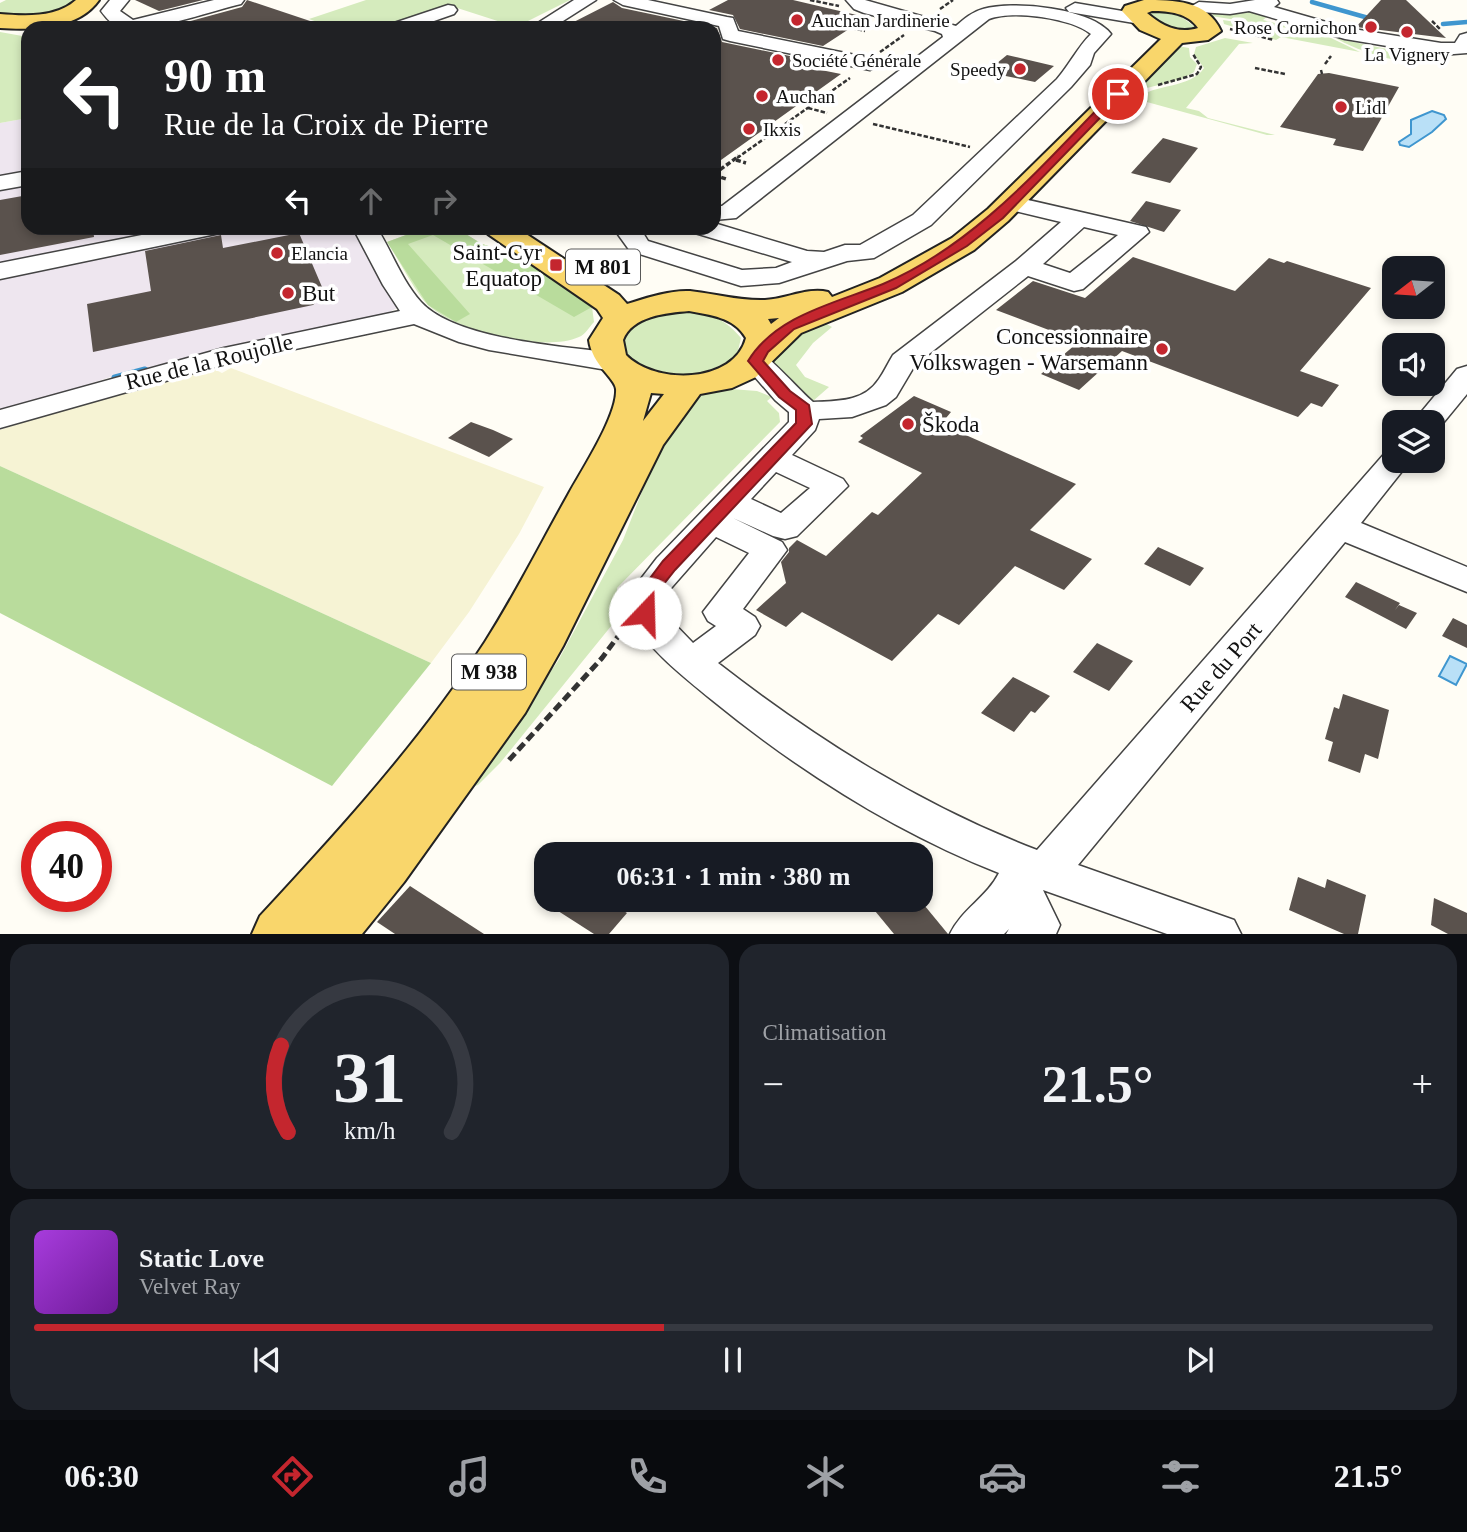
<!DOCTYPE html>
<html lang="fr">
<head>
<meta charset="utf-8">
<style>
	:root { --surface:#171b24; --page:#20242c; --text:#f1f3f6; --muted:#9ea1a6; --line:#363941; --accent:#c4262e }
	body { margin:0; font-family:"Times New Roman",serif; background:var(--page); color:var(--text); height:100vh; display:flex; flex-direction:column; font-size:26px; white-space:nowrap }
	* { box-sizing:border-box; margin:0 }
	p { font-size:23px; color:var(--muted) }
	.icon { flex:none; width:38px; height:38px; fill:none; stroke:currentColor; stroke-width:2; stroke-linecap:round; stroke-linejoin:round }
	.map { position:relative; height:934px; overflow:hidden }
	.panel { display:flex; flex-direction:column; gap:10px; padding:10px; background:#0d0f14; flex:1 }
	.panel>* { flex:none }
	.hud { position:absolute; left:21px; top:21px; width:700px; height:214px; border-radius:21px; box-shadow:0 4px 10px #0003; background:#202124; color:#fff; overflow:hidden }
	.needle { width:46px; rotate:253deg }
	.fabs { position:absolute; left:1382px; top:256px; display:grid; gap:14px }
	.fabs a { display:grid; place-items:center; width:63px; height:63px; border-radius:14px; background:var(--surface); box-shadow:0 4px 10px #0003; font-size:35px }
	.speed { position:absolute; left:21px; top:821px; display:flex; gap:14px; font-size:35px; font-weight:700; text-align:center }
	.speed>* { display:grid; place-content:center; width:91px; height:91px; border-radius:50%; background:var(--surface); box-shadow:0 4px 10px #0003; line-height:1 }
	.speed .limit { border:10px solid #d22; background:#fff; color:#111 }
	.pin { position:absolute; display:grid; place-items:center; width:60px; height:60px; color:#fff; margin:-30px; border:4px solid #fff; border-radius:50%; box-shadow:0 2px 7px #0007 }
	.me { position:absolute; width:77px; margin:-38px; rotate:21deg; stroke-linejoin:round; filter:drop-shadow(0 0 5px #0008) }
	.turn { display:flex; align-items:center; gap:24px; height:147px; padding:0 28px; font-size:32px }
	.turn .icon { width:91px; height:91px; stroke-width:2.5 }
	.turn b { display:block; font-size:49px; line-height:60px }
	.lanes { display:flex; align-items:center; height:66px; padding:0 28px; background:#0003; justify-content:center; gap:35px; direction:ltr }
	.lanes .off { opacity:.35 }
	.big { font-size:52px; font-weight:700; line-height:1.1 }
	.panel .tile { flex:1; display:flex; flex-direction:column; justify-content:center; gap:10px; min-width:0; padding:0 24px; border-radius:21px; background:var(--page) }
	.panel .dial { align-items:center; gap:0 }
	.dial svg { height:182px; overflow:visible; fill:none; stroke:var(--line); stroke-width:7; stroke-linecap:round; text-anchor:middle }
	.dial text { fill:var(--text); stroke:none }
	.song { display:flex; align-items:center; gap:21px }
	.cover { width:84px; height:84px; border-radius:10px; background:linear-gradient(135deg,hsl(280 70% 55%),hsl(280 70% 35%)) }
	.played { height:7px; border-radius:4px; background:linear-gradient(90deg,var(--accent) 45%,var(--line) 45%) }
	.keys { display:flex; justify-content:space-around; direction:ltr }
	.heat { display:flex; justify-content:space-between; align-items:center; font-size:38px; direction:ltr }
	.panel .tiles { flex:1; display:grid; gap:10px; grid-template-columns:1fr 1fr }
	.tile:last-child { grid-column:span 2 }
	.trip { position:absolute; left:534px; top:842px; width:399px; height:70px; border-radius:21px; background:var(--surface); box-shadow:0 4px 10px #0003; font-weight:700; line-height:70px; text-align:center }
	.tab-bar { display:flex; height:112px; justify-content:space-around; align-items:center; background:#090b0e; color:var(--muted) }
	.tab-bar .icon { width:49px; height:49px }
	.tab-bar .active { color:var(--accent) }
	.tab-bar b { font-size:32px; color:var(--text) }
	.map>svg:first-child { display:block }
</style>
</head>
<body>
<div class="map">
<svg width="1467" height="934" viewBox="0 0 1467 934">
	<rect width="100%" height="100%" fill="#fffdf5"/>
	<path fill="#eee6ef" d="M28,118V228H355L397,308L382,316L212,352L114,376L0,412V123Z"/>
	<path fill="#f6f3d4" d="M223,365L216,370L222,373L231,368L544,487L519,534L469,612L431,663L0,466V430L124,390Z"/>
	<g fill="#d5ebbd">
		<path d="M6,0H77L75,4L47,16H0V3Z"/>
		<path d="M366,0H570L516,27L448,5L377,28H334L309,19Z"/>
		<path d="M1242,10L1269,15L1263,20L1301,30L1211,16L1215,12Z"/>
		<path d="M1155,11L1175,12L1195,27C1176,33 1161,27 1148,13Z"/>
		<path d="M1223,20L1329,37L1360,52L1281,37L1276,40L1224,24Z"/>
		<path d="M0,32L28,37V118L0,123Z"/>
		<path d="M1225,38L1253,43L1239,44L1186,108L1199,111L1208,118L1275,135H1267L1136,99C1155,83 1190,89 1204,68L1194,54L1196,47Z"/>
		<path d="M1335,38L1429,58C1399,67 1362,52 1335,38Z"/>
		<path d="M1172,45L1189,48L1190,57L1197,64L1194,72L1182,79L1143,89L1124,101Z"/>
		<path d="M425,228H456L482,244L515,254L592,307L594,322C589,327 585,335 579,337C543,353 457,331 429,306C416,294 398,258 387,242Z"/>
		<path d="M675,311C705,313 721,314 741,338L737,355C702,381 649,387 622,347C632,318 647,317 675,311Z"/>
		<path d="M821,321L832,327L813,343L796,365L805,377L829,387L813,401L778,379L769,354L787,336Z"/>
		<path d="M731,389L757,391L772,397L767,401L779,413L780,422L617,588L616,620L500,763L478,785L468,788L558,661L623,540L667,428L693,399L713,391Z"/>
	</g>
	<g fill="#b9dc9c">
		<path d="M425,228H456L482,244L515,254L592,307L574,317L433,235L408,244L470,314L456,322L428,305L387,242Z"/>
		<path d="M0,466L431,663L332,786L0,613Z"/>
	</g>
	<g fill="#b9e0f7" stroke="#3f96cf" stroke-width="2">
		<path d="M1432,111L1444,115L1446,119L1432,132L1409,147L1400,145L1399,142L1411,134V120Z"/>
		<path d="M1450,656L1467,664L1456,685L1439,676Z"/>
	</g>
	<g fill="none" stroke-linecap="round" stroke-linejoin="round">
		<g stroke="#3f96cf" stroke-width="4.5">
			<path d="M1312,2L1372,19"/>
			<path d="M1443,24L1467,22"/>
		</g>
		<path stroke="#3f96cf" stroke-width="7" d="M115,378L145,370"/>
	</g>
	<g fill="#5a524d">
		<path d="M135,0H203L159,11Z"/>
		<path d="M247,0L322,25V28H204L187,22L242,7Z"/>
		<path d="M728,0H793L861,16L842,28L849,29L823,46L740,29L733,15L709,10Z"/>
		<path d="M1381,0H1406L1446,38L1356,27Z"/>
		<path d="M613,2L622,8L717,28L722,42L819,62L811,68L841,74L714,165V28H562Z"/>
		<path d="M1007,55L1054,66L1035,82L986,72Z"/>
		<path d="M1329,73L1399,87L1363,151L1333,145L1336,139L1280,127L1318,74Z"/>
		<path d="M1163,138L1198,148L1170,183L1131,173Z"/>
		<path d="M28,195V228H93L94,237L0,255V200Z"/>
		<path d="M1146,201L1181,210L1164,232L1130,221Z"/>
		<path d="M299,233L325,294L313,305L93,352L87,304L151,291L145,251L221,235L223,248Z"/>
		<path d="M1133,257L1235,291L1269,258L1284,263L1287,261L1371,288L1300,371L1339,385L1322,407L1311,403L1298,417L1122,351L1079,390L1041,374L1076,344L1059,338L1062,335L996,310L1033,281L1085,298Z"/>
		<path d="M914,396L951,412L941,424L1076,484L1030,530L1092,559L1064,590L1015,566L959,625L938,614L892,661L802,612L786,627L756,610L786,583L781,562L789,552V548L797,540L826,556L872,512L878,515L922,473L858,442L863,438L860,436Z"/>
		<path d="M471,422L493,430L513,439L489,457L448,438Z"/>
		<path d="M1158,547L1204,568L1190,586L1144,564Z"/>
		<path d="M1356,582L1400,603L1395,610L1399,605L1417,613L1406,629L1345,597Z"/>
		<path d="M1453,618L1467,625V648L1442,636Z"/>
		<path d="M1097,643L1133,661L1109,691L1073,672Z"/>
		<path d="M1013,677L1050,696L1035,713L1031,711L1014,732L981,713Z"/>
		<path d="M1343,694L1389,710L1378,759L1365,754L1360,773L1328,761L1333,742L1325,739L1334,707L1339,709Z"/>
		<path d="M1298,877L1325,888L1327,879L1366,895L1358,934H1344L1289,910Z"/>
		<path d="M410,886L484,934H395L377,922Z"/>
		<path d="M1434,898L1467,913V934H1448L1431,925Z"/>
		<path d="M541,900H607L627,913L609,934H594Z"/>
		<path d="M866,900H920L948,934H894Z"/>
	</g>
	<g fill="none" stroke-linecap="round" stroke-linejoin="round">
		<g stroke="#444" stroke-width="3">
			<g id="minor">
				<path d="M110,0H129L120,11L133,20L214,0H244L241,4C212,11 149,33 122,28C113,26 106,18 101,11Z"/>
				<path d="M574,0H596L552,28H530Z"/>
				<path d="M614,0H648L727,17L733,18L738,31L870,58L880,64L870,70L730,41L723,39L719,26L623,5Z"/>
				<path d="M846,0H865L956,26C964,19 972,12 983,9C1013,0 1092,8 1111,34L1094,53L1090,65L1071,87L931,225L874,258L847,261L779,283L741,286L630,251L617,233L616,228H640L648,241L742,270L776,268L792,262L695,233L692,228H714V223L807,251L824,252L845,245H860L913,215L1057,79C1070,64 1077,48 1091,34C1071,18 1013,10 989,19L736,218L714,220V206H722L943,37L942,34L935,31L864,13L854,9Z"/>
				<path d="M1255,0H1277L1279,3L1274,7L1347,28L1441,43H1455L1460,35L1467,33V53L1441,55L1345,39L1249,11L1230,14L1199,12L1190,7L1199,2L1230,4Z"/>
				<path d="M1075,3L1140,14L1149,19L1140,24L1069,12L1066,8Z"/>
				<path d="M448,5L454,6L457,10L454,14L414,28H388L391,24Z"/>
				<path d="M28,171V185L0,190V176Z"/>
				<path d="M1011,196L1146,227L1149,232L1083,289L1074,291L1028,276L915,365L896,397L886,405L852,417L819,419L815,430L792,455L843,479L848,486L797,536L785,539L773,536L733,518L782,542L787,550L743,609L755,617L760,626L755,635L718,663C817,740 920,805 1037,850L1385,453L1395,451V460H1411L1361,523L1467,567V592L1345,542L1078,865L1234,920L1241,934H1167L1043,890L1060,925L1056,934H1006L1009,929L1004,934H950C962,909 987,897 999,873C895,832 799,771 712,700C680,674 648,649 627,613L630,593L657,558L789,422V412L775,400L741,361L745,355C751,353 756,352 762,354C771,358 801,392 813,402C838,401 864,402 879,379C884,372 888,363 893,355L1016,261L1061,222L1003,208L999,203L1003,198ZM1084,227L1118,235L1070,273L1043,264ZM776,472L810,488L781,513L751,499ZM716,537L749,553L703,612L708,621L716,626L693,643L663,612L665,595Z"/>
				<path d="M177,228H223L220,233L211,235L0,279V263Z"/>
				<path d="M353,228H377C392,252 402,281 421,302C456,340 563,346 613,353L623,356L627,362L623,368L613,371L489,350L459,342L414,324L229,363L0,428V410L224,348L400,311L383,285Z"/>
				<path d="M1467,366V394L1439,428L1433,430V422H1413L1457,369Z"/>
			</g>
		</g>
		<g stroke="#222" stroke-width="4">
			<g id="major">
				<path d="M76,0H99C78,30 33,30 0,28V14C25,16 56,18 76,0Z"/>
				<path d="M1144,0C1174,0 1207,0 1221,31L1208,40L1182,43L1008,221L974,250L902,292L801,333L756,377L732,388L700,394L663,445L563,646L525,713L404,882L362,934H252L260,916C340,830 420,742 485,642C515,595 541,543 568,495C581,471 618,415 616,389C615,378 592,365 589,340L603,318L597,309L488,234L483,228H517L619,295L627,304C646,298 670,290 690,291C716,294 739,301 765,300C786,299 808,287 828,292L832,297L880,278L952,238L988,209L1161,39L1140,30L1122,11L1125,6ZM1152,11C1169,11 1188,13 1198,28C1178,34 1162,26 1147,13ZM689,311C710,315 734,317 746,338C734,384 655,385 626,355L623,340C632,316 666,313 689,311ZM779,318L771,324L768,319ZM651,393L664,394L643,421Z"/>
			</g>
		</g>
		<g stroke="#333" stroke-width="2.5" stroke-dasharray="4.5 2" stroke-linecap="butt">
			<path d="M810,0L839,6"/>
			<path d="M940,9L953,0"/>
			<path d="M1432,21L1441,30"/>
			<path d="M854,22L847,27L865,31"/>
			<path d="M1230,29L1274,40"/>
			<path d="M880,52L904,35"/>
			<path d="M1325,64L1331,56"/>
			<path d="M1255,68L1285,74"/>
			<path d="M1321,70L1322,74"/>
			<path d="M1158,85L1197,74L1201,67L1193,54"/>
			<path d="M808,108L827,113"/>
			<path d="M873,124L970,147"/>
			<path d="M777,131L787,133"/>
			<path d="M737,158L850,78"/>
		</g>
		<g stroke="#333" stroke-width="3.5" stroke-dasharray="5 2.5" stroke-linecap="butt">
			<path d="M736,160L746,163"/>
			<path d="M714,174L739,156"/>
			<path d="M714,175L726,179"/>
		</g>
		<path stroke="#333" stroke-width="5" stroke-dasharray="9 4.5" stroke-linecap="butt" d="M509,760L602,658L625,627"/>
		<use href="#minor" fill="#fff" fill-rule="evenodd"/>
		<use href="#major" fill="#f9d66b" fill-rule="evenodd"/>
	</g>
	<path fill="#c4262e" stroke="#7f191e" stroke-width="2" d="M1114,92L1123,94L1003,218L967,246L896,288L794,329L768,352L763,361L790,391L809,405L812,424L675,570L656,594L651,618H638L635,613L639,593L663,561L796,423V410L779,397L748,361C776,315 836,303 883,284C977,244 1044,163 1114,92Z"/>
	<g fill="#c4262e" stroke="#fff" stroke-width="2.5">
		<circle cx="797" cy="20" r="7"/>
		<circle cx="1371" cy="27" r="7"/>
		<circle cx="1407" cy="32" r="7"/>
		<circle cx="778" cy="60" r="7"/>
		<circle cx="1020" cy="69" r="7"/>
		<circle cx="762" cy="96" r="7"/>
		<circle cx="1341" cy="107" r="7"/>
		<circle cx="749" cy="129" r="7"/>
		<circle cx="277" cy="253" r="7"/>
		<rect x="549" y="258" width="14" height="14" rx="3.5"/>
		<circle cx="288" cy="293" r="7"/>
		<circle cx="1162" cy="349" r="7"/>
		<circle cx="908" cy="424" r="7"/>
	</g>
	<g text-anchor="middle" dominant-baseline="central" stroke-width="7" stroke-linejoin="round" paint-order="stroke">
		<g font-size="19" fill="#111" stroke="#fff" text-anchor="start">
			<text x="811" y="20">Auchan Jardinerie</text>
			<text x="1357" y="27" text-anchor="end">Rose Cornichon</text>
			<text x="1407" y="54" text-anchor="middle">La Vignery</text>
			<text x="792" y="60">Société Générale</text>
			<text x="1006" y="69" text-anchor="end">Speedy</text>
			<text x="776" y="96">Auchan</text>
			<text x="1355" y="107">Lidl</text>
			<text x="763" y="129">Ikxis</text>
			<text x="291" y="253">Elancia</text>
		</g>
		<g fill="#fff" stroke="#585858" stroke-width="2">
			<rect x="566" y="249.5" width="74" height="35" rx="5"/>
			<rect x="452" y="654.5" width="74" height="35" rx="5"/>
		</g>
		<g font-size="21" font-weight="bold" fill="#111">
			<text x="603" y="267">M 801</text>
			<text x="489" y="672">M 938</text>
		</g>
		<g font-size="23" fill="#111" stroke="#fff" text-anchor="end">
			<text x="542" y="252">Saint-Cyr<tspan x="542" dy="26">Equatop</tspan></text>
			<text x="302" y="293" text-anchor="start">But</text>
			<text x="1148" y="336">Concessionnaire<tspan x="1148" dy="26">Volkswagen - Warsemann</tspan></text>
			<text x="922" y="424" text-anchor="start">Škoda</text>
		</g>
		<g font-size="23" fill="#111" stroke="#fff">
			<text transform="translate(209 362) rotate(-14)">Rue de la Roujolle</text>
			<text transform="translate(1221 667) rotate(-49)">Rue du Port</text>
		</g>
	</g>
</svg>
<div class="fabs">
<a><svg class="needle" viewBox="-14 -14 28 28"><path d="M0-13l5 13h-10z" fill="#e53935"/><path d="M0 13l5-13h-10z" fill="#9ea1a6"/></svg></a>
<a><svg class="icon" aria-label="sound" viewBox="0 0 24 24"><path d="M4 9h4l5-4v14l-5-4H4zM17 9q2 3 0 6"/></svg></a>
<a><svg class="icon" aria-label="layers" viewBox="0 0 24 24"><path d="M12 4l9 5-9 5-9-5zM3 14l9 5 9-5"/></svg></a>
</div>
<div class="speed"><div class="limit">40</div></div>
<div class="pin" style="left:1118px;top:94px;background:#d93025"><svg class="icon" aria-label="arrive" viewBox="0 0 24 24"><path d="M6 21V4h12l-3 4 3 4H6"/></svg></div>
<svg class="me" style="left:645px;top:613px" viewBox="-20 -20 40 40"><circle r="19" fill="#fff"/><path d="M0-13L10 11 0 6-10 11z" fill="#c4262e"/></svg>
<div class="trip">06:31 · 1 min · 380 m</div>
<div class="hud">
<div class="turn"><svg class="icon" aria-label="left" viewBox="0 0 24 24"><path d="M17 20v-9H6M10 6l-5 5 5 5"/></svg><div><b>90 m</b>Rue de la Croix de Pierre</div></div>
<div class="lanes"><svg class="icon" aria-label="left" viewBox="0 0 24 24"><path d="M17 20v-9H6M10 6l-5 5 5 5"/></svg><svg class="icon off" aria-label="ahead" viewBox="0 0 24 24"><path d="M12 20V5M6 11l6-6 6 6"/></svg><svg class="icon off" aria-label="right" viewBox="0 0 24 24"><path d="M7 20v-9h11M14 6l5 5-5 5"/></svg></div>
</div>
</div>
<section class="panel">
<div class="tiles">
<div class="tile dial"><svg viewBox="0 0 100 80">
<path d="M14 69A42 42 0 1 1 86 69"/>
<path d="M14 69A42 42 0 0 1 11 31" stroke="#c4262e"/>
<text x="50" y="56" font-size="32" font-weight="700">31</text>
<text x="50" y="72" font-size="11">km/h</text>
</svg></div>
<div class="tile"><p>Climatisation</p>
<div class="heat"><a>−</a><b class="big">21.5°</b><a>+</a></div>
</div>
<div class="tile">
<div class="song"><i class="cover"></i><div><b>Static Love</b><p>Velvet Ray</p></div></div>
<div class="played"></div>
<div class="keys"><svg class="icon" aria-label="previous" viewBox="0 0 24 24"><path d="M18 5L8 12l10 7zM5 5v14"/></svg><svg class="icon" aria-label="pause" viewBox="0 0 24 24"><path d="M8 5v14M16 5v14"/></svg><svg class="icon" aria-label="next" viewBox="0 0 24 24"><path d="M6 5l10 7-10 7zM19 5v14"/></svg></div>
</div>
</div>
</section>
<nav class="tab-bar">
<b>06:30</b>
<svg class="icon active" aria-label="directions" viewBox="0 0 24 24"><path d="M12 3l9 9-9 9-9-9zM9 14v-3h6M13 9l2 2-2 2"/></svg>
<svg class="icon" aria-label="music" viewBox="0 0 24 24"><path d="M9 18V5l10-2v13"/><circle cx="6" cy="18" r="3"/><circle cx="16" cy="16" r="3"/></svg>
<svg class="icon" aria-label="phone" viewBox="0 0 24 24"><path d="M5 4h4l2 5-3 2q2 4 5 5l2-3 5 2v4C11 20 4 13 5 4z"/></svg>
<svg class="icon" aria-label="climate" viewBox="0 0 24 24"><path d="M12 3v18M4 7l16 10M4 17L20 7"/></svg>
<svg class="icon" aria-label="car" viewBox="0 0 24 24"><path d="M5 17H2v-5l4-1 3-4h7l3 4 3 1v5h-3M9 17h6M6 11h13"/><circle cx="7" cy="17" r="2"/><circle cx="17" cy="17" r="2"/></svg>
<svg class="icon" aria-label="filters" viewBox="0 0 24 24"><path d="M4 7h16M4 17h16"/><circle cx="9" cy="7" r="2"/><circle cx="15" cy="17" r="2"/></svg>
<b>21.5°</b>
</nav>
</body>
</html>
